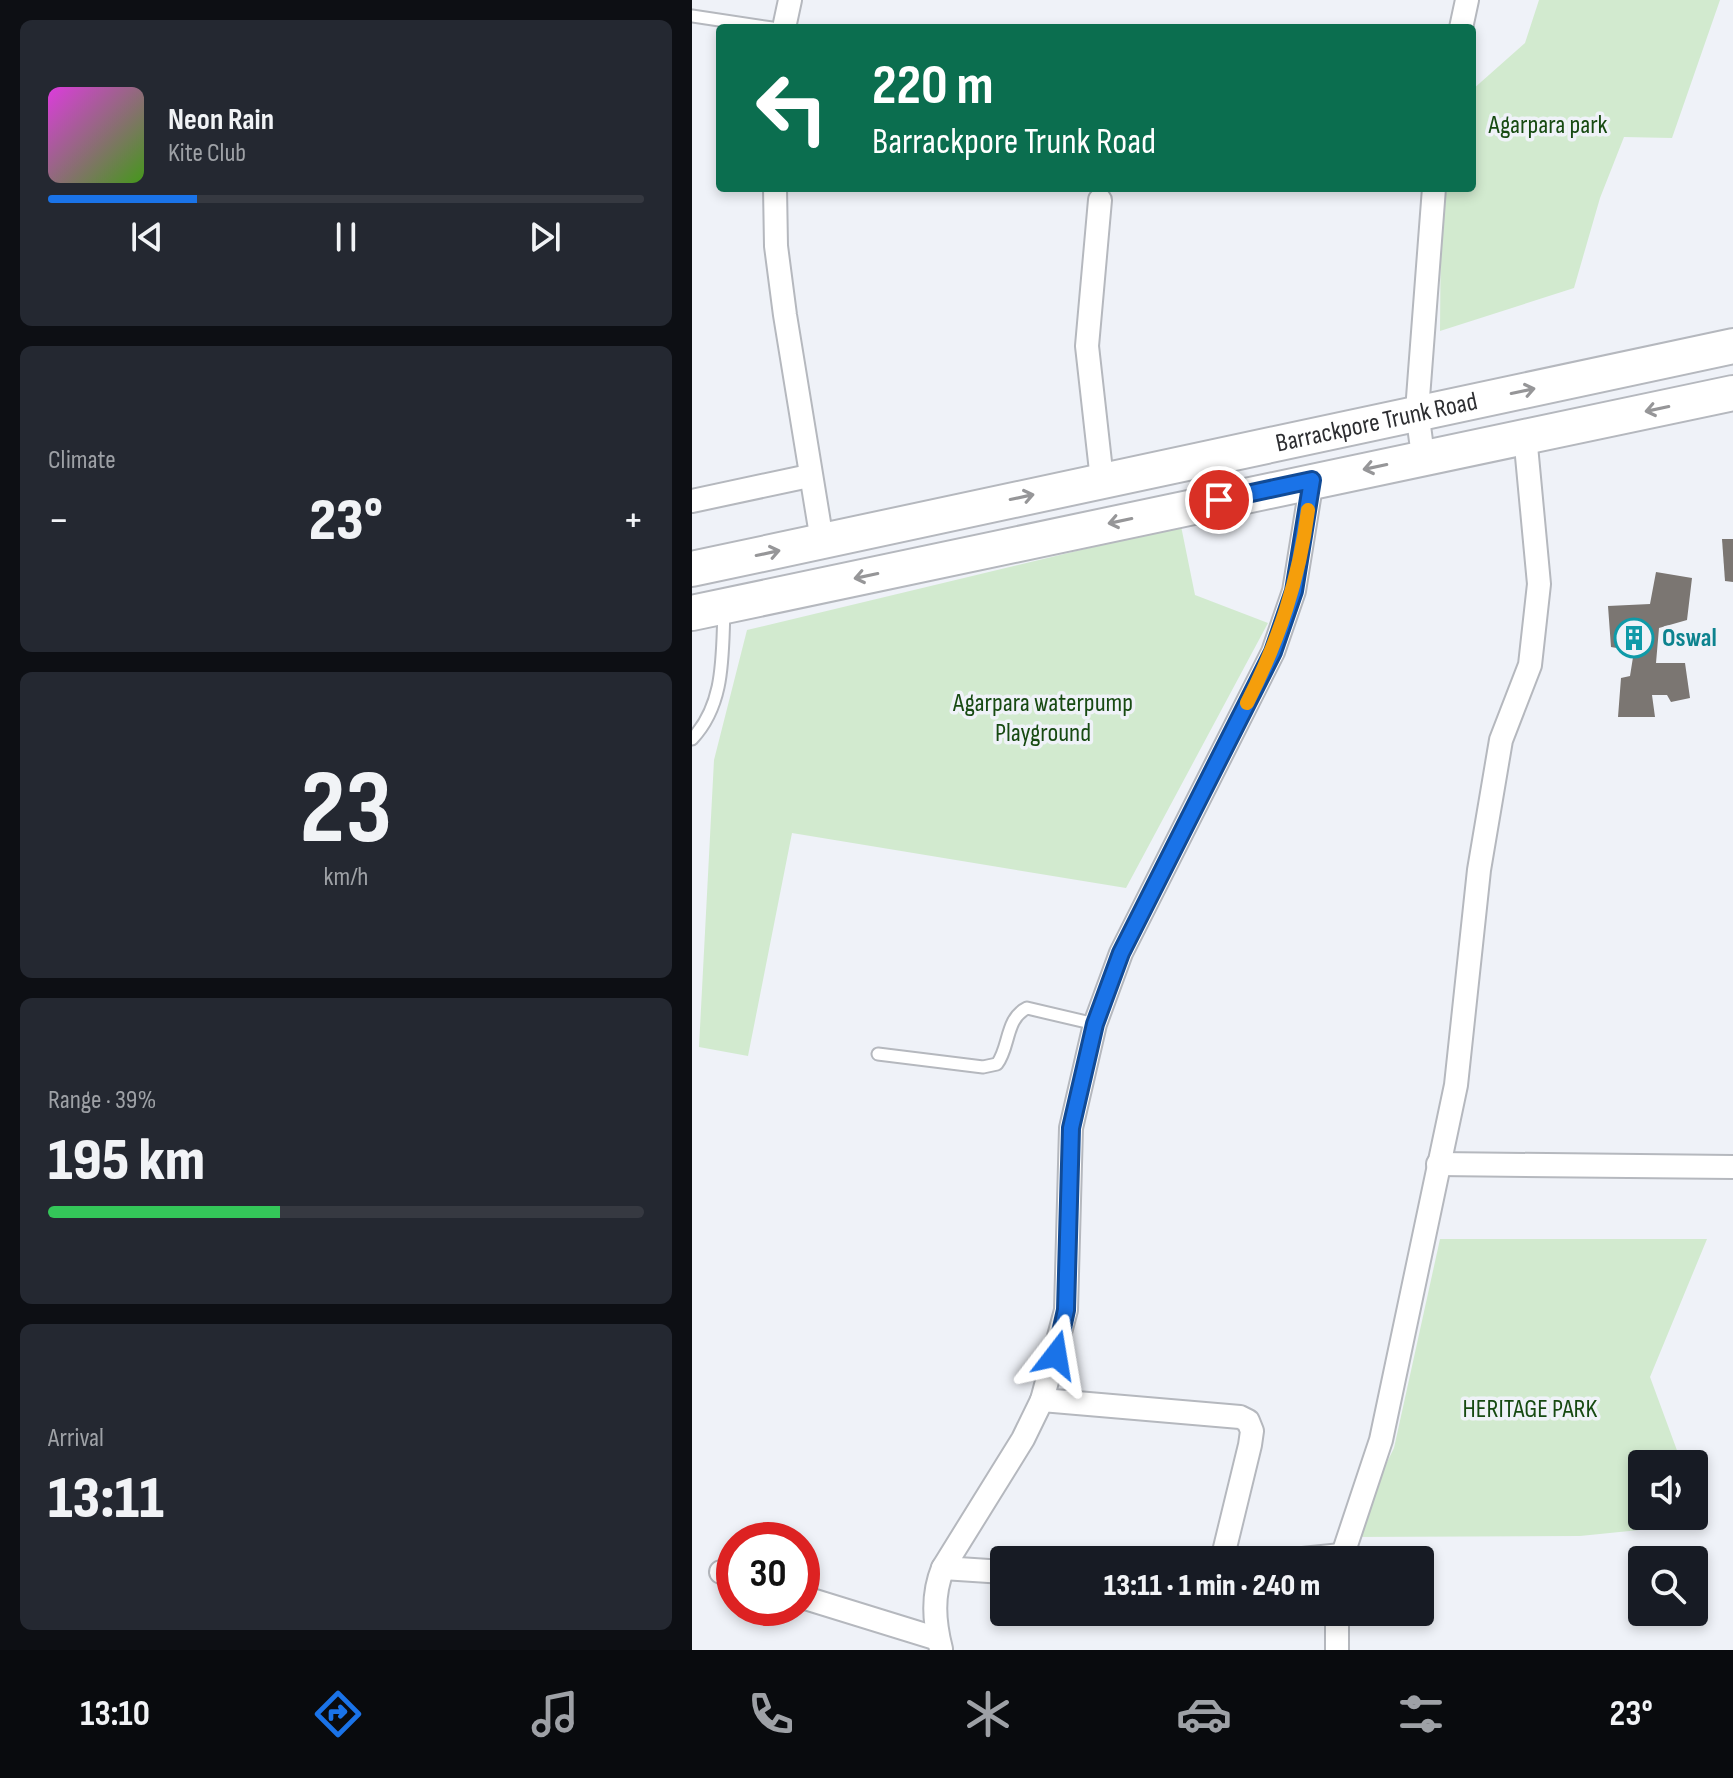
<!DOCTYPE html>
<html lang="en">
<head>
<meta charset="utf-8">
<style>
	:root { --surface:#171b24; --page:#242831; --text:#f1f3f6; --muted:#9ea1a6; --line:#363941; --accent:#1a73e8 }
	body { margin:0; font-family:"Sofia Sans Condensed",sans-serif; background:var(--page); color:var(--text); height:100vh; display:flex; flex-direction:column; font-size:30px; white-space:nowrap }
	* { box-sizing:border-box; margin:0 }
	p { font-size:26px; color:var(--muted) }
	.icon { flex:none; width:44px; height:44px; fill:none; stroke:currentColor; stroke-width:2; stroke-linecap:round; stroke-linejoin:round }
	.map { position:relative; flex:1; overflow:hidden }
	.panel { display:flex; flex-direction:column; gap:20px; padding:20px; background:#0d0f14; width:692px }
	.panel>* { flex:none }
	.banner { position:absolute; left:24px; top:24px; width:760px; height:168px; border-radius:8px; box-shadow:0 4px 12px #0003; background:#0b6e4f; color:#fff; overflow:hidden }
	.fabs { position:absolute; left:936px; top:1450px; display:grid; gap:16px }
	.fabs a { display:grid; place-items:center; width:80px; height:80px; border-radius:8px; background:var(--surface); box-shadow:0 4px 12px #0003; font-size:40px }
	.speed { position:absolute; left:24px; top:1522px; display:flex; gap:16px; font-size:40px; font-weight:700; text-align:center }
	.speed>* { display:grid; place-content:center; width:104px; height:104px; border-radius:50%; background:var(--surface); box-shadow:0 4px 12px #0003; line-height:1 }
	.speed .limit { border:12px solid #d22; background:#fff; color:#111 }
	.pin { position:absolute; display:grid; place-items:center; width:68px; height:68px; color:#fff; margin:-34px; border:4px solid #fff; border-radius:50%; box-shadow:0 2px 8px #0007 }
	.me { position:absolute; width:88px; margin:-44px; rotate:14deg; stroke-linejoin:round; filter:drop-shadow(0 0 6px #0008) }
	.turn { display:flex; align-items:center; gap:28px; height:168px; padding:0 24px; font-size:36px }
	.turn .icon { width:104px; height:104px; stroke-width:2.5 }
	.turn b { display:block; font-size:56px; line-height:68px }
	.big { font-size:60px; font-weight:800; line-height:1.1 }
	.panel .card { flex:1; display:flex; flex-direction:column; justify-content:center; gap:12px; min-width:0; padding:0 28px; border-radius:12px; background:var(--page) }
	.panel .dial { align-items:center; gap:0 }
	.dial b { font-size:104px; line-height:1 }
	.song { display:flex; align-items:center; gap:24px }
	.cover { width:96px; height:96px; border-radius:12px; background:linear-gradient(135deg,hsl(300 70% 55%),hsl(100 70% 35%)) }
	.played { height:8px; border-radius:4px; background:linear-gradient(90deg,var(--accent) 25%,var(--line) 25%) }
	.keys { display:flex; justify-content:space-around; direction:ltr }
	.heat { display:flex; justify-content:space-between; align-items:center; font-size:44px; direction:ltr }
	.charge { height:12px; border-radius:6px; background:linear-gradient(90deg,#34c759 39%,var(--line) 0) }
	.trip { position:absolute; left:298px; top:1546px; width:444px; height:80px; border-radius:8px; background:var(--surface); box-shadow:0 4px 12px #0003; font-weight:800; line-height:80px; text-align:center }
	.menu { display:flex; height:128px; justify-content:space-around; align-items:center; background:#090b0e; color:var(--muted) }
	.menu .icon { width:56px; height:56px }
	.menu .current { color:var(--accent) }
	.menu b { font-size:36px; color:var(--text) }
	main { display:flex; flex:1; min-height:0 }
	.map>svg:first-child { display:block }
</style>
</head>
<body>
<main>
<section class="panel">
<div class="card">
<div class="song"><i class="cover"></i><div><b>Neon Rain</b><p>Kite Club</p></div></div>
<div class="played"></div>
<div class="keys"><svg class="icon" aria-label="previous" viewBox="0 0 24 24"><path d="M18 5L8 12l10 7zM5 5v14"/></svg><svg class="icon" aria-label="pause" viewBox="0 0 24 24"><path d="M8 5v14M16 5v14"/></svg><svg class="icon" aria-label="next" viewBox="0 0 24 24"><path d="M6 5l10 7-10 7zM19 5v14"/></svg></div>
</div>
<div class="card"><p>Climate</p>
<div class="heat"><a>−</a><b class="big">23°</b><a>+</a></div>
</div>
<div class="card dial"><b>23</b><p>km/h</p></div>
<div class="card"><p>Range · 39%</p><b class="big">195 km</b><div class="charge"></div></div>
<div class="card"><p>Arrival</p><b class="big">13:11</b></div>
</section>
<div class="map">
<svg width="1041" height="1650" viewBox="0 0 1041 1650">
	<rect width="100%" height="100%" fill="#eff2f8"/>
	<g fill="#d2eacf">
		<path d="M847,0H1028L980,138L932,137L908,198L882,288L748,331L749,215L753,188H780V90L833,43Z"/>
		<path d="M489,526L503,595L576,623L434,888L100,833L56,1056L7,1047L22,760L55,630Z"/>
		<path d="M748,1239H1015L958,1377L990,1464H950V1516H971L967,1528L888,1536L658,1537L702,1448Z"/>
	</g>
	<g fill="#7b7672">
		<path d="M1030,539H1041V582L1033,581Z"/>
		<path d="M964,572L1000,578L995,620L967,628L964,663H993L998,698L979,702L975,695H960L963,717H926L929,678L938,676L942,651L919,647L916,606L958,604Z"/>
	</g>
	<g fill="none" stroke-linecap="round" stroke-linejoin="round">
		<g stroke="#b5b8be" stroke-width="15">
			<g id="lane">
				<path d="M0,16L80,28"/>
				<path d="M0,739C33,704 30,656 32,611"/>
				<path d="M186,1054L291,1067L305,1064C318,1047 313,1019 335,1008L403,1024"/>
			</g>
		</g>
		<g stroke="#b5b8be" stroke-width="26">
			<g id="street">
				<path d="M92,28L98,0"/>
				<path d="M769,28L775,0"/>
				<path d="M83,188L84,246L93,315L130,541"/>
				<path d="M408,200L395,346L410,480"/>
				<path d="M731,456L725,411L742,188"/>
				<path d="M0,501L117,476"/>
				<path d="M746,1164L1041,1167"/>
				<path d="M350,1400L548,1417L556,1421L560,1431L558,1445L530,1560"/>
				<path d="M601,1560L649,1555"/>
				<path d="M649,1560L689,1440L764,1085L787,870L809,740L838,665L847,584L833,435"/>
				<path d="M29,1572L42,1576"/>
				<path d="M312,1572L251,1568L331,1439L350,1400L374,1310L379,1128L403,1024L429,953L581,652L602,591L620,480"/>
				<path d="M110,1597L246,1639"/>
				<path d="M249,1649C242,1621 240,1595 251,1568"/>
				<path d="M645,1650V1612"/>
			</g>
		</g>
		<g stroke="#b5b8be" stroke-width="38">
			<g id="primary">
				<path id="s1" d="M0,569L1041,346"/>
				<path d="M0,613L1041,393"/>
			</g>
		</g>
		<use href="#lane" stroke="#fff" stroke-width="11"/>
		<use href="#street" stroke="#fff" stroke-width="22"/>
		<use href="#primary" stroke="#fff" stroke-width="34"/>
	</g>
	<defs><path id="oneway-shaft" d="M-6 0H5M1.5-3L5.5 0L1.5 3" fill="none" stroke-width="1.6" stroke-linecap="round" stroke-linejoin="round" transform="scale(2)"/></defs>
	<g stroke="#969698">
		<use href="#oneway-shaft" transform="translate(831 391) rotate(-12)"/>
		<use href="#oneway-shaft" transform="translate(965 409) rotate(168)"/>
		<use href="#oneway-shaft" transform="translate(683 467) rotate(168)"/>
		<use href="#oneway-shaft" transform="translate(330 497) rotate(-12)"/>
		<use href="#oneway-shaft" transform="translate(428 521) rotate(168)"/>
		<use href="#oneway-shaft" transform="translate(76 553) rotate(-12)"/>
		<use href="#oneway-shaft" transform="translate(174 576) rotate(168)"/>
	</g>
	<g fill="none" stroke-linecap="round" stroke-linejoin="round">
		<g stroke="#114b97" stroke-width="20">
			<path id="route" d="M364,1355L374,1310L379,1128L403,1024L429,953L581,652L602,591L620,480L527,500"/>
		</g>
		<use href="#route" stroke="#1a73e8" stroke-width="14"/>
		<path stroke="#f59e0b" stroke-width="14" d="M555,703C587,640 607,580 616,510"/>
	</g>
	<defs>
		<g id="building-ring" transform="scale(2)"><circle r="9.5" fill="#eff2f8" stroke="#0f9aa8" stroke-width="1.5"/><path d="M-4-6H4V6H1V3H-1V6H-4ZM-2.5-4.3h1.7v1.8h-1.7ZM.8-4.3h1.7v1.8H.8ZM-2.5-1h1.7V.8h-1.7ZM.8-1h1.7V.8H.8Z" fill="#0f9aa8"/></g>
	</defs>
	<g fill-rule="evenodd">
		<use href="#building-ring" x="942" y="638"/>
	</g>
	<g text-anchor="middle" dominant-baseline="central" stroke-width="7" stroke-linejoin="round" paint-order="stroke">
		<g font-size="26" fill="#174a12" stroke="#eff2f8">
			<text x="856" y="125">Agarpara park</text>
			<text x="351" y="703">Agarpara waterpump<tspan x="351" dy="30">Playground</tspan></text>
			<text x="838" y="1409">HERITAGE PARK</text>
		</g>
		<g font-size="26" fill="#2d2e31" stroke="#eff2f8">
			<text stroke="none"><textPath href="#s1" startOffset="700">Barrackpore Trunk Road</textPath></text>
		</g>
		<g font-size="26" font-weight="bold" fill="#0d838f" stroke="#eff2f8" text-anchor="start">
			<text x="970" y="638">Oswal</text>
		</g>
	</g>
</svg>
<div class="fabs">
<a><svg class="icon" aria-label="sound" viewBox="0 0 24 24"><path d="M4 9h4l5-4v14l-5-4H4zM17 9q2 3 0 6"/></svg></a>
<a><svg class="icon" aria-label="search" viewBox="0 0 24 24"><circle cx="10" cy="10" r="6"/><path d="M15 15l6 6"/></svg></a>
</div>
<div class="speed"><div class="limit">30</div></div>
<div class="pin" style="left:527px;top:500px;background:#d93025"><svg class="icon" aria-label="arrive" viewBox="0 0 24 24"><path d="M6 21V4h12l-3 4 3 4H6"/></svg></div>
<svg class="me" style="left:364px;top:1355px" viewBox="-20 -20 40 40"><path d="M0-17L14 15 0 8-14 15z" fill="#1a73e8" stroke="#fff" stroke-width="4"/></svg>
<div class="trip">13:11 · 1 min · 240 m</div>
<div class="banner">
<div class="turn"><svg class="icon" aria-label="left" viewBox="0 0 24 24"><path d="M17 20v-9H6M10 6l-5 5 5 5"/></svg><div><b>220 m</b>Barrackpore Trunk Road</div></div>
</div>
</div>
</main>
<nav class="menu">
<b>13:10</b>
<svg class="icon current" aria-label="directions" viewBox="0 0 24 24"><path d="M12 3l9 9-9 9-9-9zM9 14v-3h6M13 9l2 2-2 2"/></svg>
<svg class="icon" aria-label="music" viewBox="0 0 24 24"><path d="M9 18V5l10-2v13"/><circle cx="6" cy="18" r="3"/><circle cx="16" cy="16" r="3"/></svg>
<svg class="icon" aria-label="phone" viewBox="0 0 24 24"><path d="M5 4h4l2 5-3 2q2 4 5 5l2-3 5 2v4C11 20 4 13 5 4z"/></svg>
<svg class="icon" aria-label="climate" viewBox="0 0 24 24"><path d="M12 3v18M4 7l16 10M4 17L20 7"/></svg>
<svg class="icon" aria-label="car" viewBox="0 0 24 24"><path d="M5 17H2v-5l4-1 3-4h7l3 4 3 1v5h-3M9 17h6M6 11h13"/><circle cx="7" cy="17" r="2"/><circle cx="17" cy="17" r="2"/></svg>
<svg class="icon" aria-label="filters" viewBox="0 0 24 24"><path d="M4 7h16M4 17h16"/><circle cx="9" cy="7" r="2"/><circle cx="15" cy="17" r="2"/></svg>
<b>23°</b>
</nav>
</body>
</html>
